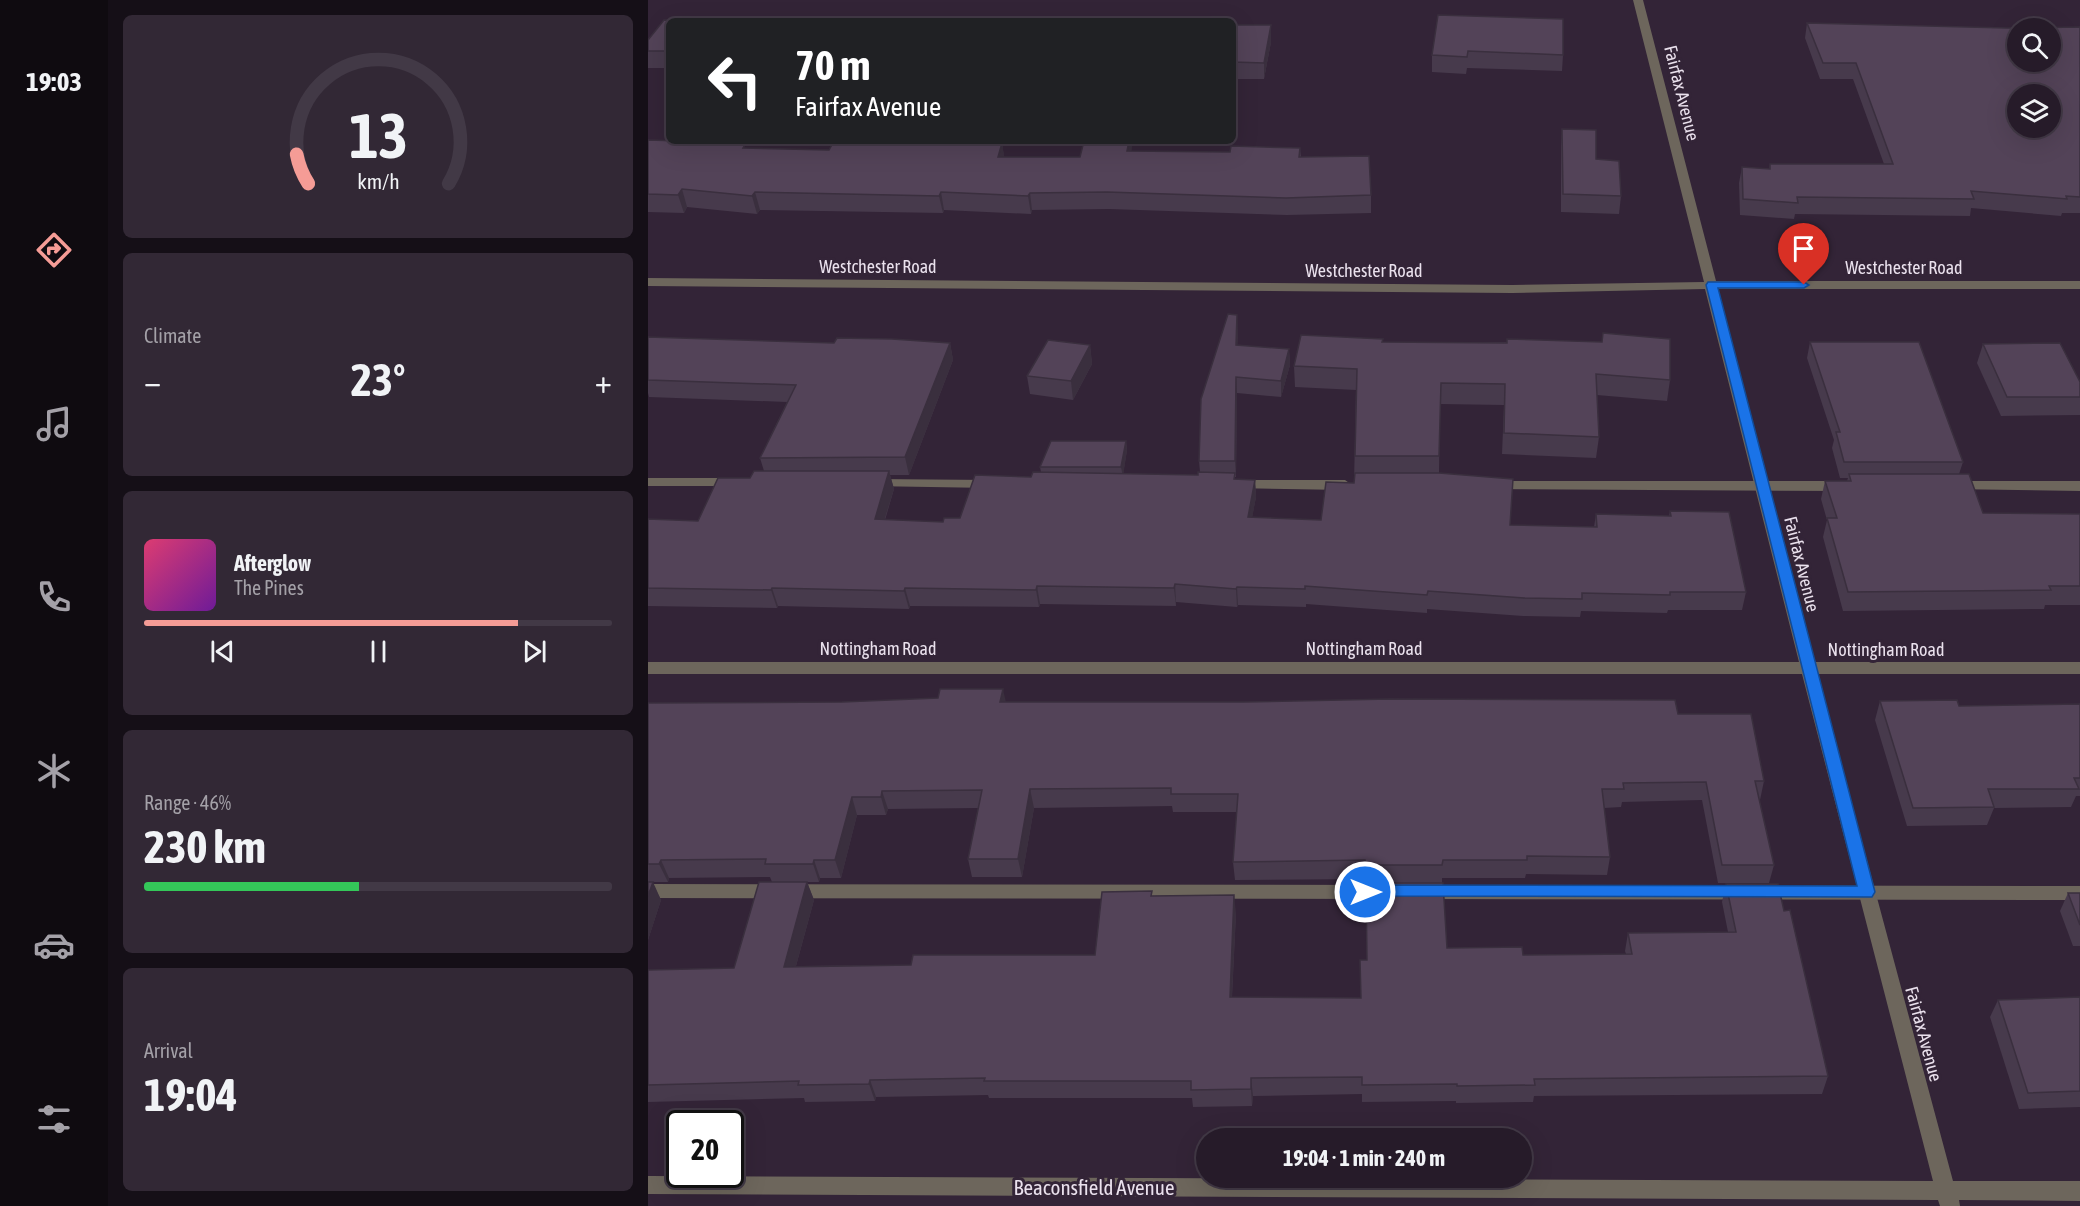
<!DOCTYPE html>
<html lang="en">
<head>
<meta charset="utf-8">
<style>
	:root { --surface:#261b29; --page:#322835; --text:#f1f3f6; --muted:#a4a1a8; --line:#423946; --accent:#f59c96 }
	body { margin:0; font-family:"Asap Condensed",sans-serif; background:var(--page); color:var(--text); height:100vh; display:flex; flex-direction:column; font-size:22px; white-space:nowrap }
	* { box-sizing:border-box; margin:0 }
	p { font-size:20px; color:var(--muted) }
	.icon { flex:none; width:33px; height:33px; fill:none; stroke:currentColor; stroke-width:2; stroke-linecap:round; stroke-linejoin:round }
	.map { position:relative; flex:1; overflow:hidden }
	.sheet { display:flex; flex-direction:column; gap:15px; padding:15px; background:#150f17; width:540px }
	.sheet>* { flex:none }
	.guide { position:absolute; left:18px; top:18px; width:570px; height:126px; border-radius:9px; box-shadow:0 6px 24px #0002,0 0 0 2px var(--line); background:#202124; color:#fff; overflow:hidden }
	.controls { position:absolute; left:1359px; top:18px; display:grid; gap:12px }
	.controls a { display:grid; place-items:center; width:54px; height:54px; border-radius:50%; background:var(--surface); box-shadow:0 6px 24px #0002,0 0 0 2px var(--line); font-size:30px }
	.speed { position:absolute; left:18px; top:1110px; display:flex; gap:12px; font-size:30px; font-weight:700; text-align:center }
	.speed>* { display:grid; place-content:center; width:78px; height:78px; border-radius:50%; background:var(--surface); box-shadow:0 6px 24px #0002,0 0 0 2px var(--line); line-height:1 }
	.speed .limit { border:3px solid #111; border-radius:9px; background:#fff; color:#111 }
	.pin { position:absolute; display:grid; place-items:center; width:51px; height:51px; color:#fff; margin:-62px -26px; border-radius:50% 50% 50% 0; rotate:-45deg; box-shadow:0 0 6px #0007 }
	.pin .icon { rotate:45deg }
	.me { position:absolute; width:66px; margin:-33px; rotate:90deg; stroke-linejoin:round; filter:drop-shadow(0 0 4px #0008) }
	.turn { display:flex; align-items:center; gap:21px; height:126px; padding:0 30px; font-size:27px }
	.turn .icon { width:78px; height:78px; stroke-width:2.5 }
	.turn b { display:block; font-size:42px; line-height:51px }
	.big { font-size:45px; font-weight:700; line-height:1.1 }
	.sheet .tile { flex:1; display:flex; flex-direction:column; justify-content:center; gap:9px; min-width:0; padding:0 21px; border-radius:9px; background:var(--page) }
	.sheet .dial { align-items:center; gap:0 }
	.dial svg { height:156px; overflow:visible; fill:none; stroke:var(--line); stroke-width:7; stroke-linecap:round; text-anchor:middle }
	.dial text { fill:var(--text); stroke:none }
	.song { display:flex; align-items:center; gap:18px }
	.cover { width:72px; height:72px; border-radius:9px; background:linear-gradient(135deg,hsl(340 70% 55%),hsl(280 70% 35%)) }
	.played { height:6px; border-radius:3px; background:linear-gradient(90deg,var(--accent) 80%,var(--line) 80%) }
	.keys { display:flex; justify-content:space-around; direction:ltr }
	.heat { display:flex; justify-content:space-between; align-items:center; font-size:33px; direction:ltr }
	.charge { height:9px; border-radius:4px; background:linear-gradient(90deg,#34c759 46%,var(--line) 0) }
	.trip { position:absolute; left:548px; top:1128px; width:336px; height:60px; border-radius:30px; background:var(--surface); box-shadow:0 6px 24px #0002,0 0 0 2px var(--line); font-weight:700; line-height:60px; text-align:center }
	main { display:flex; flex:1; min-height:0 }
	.menu { display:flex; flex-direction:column; width:108px; justify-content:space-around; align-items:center; background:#0f0b10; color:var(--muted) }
	.menu .icon { width:42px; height:42px }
	.menu .current { color:var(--accent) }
	.menu b { font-size:27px; color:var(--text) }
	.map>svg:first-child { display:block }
</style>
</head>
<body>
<main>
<nav class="menu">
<b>19:03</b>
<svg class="icon current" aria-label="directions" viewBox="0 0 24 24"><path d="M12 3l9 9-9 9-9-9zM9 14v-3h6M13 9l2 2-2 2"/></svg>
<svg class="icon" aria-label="music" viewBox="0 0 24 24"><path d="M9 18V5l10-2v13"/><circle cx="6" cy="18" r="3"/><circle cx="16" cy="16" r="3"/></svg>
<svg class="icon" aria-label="phone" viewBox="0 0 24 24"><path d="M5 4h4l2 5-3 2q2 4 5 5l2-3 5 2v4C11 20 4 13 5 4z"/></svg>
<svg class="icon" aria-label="climate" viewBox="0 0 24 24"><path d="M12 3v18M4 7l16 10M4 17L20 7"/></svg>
<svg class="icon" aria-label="car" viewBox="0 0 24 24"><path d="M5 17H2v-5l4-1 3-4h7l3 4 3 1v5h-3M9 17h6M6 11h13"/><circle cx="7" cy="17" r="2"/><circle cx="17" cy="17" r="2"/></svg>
<svg class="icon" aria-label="filters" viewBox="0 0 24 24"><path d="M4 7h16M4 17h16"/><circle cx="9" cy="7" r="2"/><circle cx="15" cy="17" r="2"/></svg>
</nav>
<section class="sheet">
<div class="tile dial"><svg viewBox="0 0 100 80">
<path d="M14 69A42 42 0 1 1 86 69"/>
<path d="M14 69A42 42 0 0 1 8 54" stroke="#f59c96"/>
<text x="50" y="56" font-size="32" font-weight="700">13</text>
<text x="50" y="72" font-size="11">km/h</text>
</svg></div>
<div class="tile"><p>Climate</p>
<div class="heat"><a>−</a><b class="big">23°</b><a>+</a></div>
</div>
<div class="tile">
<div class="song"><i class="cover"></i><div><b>Afterglow</b><p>The Pines</p></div></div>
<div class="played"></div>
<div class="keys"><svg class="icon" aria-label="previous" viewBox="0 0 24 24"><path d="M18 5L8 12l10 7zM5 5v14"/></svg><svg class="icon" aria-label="pause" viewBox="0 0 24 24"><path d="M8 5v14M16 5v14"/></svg><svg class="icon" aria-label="next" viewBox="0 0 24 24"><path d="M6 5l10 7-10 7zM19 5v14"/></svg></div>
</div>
<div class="tile"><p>Range · 46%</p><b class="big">230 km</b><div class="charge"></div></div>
<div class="tile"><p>Arrival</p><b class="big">19:04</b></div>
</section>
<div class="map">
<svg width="1432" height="1206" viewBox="0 0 1432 1206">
	<rect width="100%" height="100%" fill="#332437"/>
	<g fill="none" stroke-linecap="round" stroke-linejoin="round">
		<g fill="#6d665c" fill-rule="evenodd">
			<path d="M0,478H88L95,482L88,486H0Z"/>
			<path d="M226,479L343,480L350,484L343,488L221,486L219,483L221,480Z"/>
			<path d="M589,480H697L704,485L697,490L584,488L582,485L584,482Z"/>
			<path d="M844,481H1195L1202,486L1195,491L839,489L837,486Z"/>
			<path d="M1306,481H1432V491L1301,489L1299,486Z"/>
			<path d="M0,884L736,885L742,887L745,892L742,897L736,899L0,898Z"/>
			<path d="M775,885L1432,886V900L775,899L769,897L766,892L769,887Z"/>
		</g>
		<path fill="#6d665c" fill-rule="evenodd" d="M985,0H995L1068,281H1432V289H1070L1166,662H1432V674H1169L1305,1181H1432V1201L1311,1200L1312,1206H1292L1290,1200L0,1194V1176L1285,1181L1154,674H0V662H1151L1057,289L864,293L0,286V278L864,285L1056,282Z"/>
	</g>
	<g fill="#473a4c">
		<path d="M790,15L915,55L914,71L819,68L818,74L784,72V55Z"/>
		<path d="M21,21V68H0V40Z"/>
		<path d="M1159,23L1359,28L1432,27V213H1414L1413,216L1323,208L1322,216L1147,214L1146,219L1092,215L1091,183L1094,167L1121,169L1122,164H1236L1205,79H1172L1157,38Z"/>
		<path d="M585,25L623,42L616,79H585Z"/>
		<path d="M914,129L948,159L973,196L971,214L913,212V146Z"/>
		<path d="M0,140L100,148L181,150L288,144L354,143L356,157H432L484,151L582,152L652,148L653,157L723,195V213L639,215L461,209L384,210L383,214L296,210L295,213L112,210L109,214L39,207L36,213L0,212Z"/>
		<path d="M590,331L589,345L641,349L642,365L633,397L589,393L588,477H587V479L607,480L608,497L604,517L673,520L706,483L708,390L647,387L646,366L735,342H954L955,333L1022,380L1019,401L949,395L951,437L948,458L854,454L856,405L792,404L791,473L862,525L946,527L948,514L1021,516L1022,511L1098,592L1094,610H1020L1019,613L933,611L932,617L875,616L779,609V613L658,604V607L590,605L589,607L528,602V606L392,604L391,607L262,606L261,609L130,606L129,608L0,606V519L50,521L102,478L116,471L112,458L139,402L1,397L0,393V337L186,343H302L305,360L261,475H242L246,489L237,520L295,522L312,518L393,472L392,467L478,441L479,450L475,474L550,475L552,472L551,461Z"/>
		<path d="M1162,342L1315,462L1311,474L1335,513L1432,514V605H1397L1396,609L1195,611L1175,537L1179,520L1173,499L1177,481H1199L1200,478H1192L1184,448L1186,440L1159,358Z"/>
		<path d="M1335,344L1432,382V415L1353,416L1329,363Z"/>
		<path d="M442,345L444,364L425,400L382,394L379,376Z"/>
		<path d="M1232,701L1311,706L1432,704V796H1428L1423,807L1346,808L1339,825L1259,826L1227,720Z"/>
		<path d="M358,702L1030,714L1116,781L1112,800H1111L1126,865L1121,883H1070L1054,800L974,802L973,807L956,808L962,857L959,875L878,874L877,878H794V883H718L717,879L587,880L585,862L589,812H525L524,806L386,808L374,877H324L320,859L330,808L240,809L238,815H209L193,878H172L171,882H124L122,877L21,878L20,882H4L13,900L0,940V703Z"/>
		<path d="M159,882L166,900L148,966L263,965L447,955L504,891V896L588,913L584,997L713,998L719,960L799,948L875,955L978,954L977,951L980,933L1080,932L1074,902L1078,884L1136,911L1180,1076L1174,1094L886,1096L885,1102L808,1103V1101L714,1102V1094L605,1096L604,1106L545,1107L544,1098H341L340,1095L228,1097L227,1101L157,1102L156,1098L0,1102V970L86,968Z"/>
		<path d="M1420,893H1432V946H1425L1412,911Z"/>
		<path d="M1432,997V1107L1371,1109L1342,1017L1350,1000Z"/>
	</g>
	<g fill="#3a2f3e">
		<path d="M623,25V42L616,79V63Z"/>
		<path d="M279,141H289L281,161L278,144Z"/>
		<path d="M481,141H485L481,168L479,151Z"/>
		<path d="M354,143L357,161L350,157Z"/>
		<path d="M34,189L39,207L36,213L30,195Z"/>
		<path d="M107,192L112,210L109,214L104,196Z"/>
		<path d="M293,192L296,210L295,213L291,196Z"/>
		<path d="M382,193L384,210L383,214L380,196Z"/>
		<path d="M589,315L590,331L589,361L588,345Z"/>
		<path d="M302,343L305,360L261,475L257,457Z"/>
		<path d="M442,345L444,364L425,400L423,381Z"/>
		<path d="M641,349L642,365L633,397V381Z"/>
		<path d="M588,377L589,393L588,477L587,461Z"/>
		<path d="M478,441L479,450L475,477L473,467Z"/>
		<path d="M241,471L246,489L231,537L227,519Z"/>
		<path d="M607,480L608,497L601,535L600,517Z"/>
		<path d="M527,584L528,602V606L526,588Z"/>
		<path d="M389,586L392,604L391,607L388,590Z"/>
		<path d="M589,587L590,605L589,607L588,589Z"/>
		<path d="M124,588L130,606L129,608L123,590Z"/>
		<path d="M257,588L262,606L261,609L256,591Z"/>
		<path d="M355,689L359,707L352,702Z"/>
		<path d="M382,789L386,808L374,877L370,859Z"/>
		<path d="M234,791L240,809L238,815L233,797Z"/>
		<path d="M204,797L209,815L193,878L187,860Z"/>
		<path d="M13,860L21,878L20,882L11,864Z"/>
		<path d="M166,860L172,878L171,882L165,864Z"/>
		<path d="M5,882L13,900L0,940V896Z"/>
		<path d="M159,882L166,900L143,984L136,967Z"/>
		<path d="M586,895L588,913L583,1014L582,997Z"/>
		<path d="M603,1078L605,1096L604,1106L603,1089Z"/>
		<path d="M222,1080L228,1097L227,1101L221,1084Z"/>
	</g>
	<g fill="#534358" stroke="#3a2f3e" stroke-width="1.5" fill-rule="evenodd">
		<path d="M790,15L915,19V55L820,51L819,57L784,55Z"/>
		<path d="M275,18L344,21H257L259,19Z"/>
		<path d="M16,20L50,21H21V51H0V40Z"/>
		<path d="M1159,23L1359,28L1432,27V197L1418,196L1419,199L1323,191L1326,199L1149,197L1150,203L1095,199L1094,167L1122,169V164H1245L1208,63H1175ZM1370,28H1402V62H1370ZM1370,94H1402V128H1370Z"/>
		<path d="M585,25H623L616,63L585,62Z"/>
		<path d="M914,129L948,130V159L971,161L973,196L915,194Z"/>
		<path d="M0,140L98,143L95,148L181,150L186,141H279L278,144L354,143L350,157H432L436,141H481L479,151L582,152L583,146L652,148L651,157L721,156L723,195L638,198L459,192L382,193L380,196L293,192L291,196L107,192L104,196L34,189L30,195L0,194Z"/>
		<path d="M580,314L589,315L588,345L641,349L633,381L588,377L587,461H551L553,399Z"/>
		<path d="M955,333L1022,339V380L948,374L951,437L856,433L857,384L793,383L791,456H707L709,369L646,366L653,335L735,339L734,342L859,343V339L954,342Z"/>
		<path d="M0,337L186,343L189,338L244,339L302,343L257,457L112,458L148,385L0,380Z"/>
		<path d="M400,340L442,345L423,381L379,376Z"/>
		<path d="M1162,342H1271L1315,462H1196L1188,432H1192Z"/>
		<path d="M1412,343L1432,382V397H1359L1335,344Z"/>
		<path d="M403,441H478L473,467H392Z"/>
		<path d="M106,471H241L227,519L295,522L296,518H312L327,475L383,477L385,472L550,475V472L587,473L586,479L607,480L600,517L673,520L678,482L706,483L707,473H791L865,479L862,525L949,527L948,514L1023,516L1022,511L1081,512L1098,592H1022V595L934,593V599L876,598L780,591L779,595L657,586V589L589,587L588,589L527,584L526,588L389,586L388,590L257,588L256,591L124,588L123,590L0,588V519L50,521L70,478H102Z"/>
		<path d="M1201,474H1321L1335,513L1432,514V586H1401L1403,590L1200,592L1179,518H1189L1177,481H1203Z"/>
		<path d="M292,689H355L352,702H596L742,699L1027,700L1030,714H1103L1116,781H1107L1126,865H1074L1058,782L975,783L976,789H954L962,857L879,856V860H795L794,865H718L717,860L585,862L590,794H523V788L382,789L370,859H320L334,790L234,791L233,797H204L187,860H166L165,864H117L118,859L13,860L11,864H0V703L194,702L290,698Z"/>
		<path d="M1309,700L1311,706L1432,704V778H1426L1431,789H1340L1346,807L1265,808L1232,701Z"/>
		<path d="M0,882H5L0,896Z"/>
		<path d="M111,882H159L136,967L263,965L265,955H447L454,892L504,891L503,896L586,895L582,997L713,998L712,960H719L718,883H795L799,948L874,947L875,955L984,954L980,933L1088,932L1078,884H1130L1136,911L1142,910L1180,1076L886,1079L887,1085L809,1086V1084L714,1085V1077L603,1078V1089L543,1090V1081H336L337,1078L222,1080L221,1084L150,1085L151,1081L0,1085V970L86,968Z"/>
		<path d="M1420,893H1432V925Z"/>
		<path d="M1432,997V1091L1380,1093L1350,1000Z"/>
	</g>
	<path fill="#1a73e8" stroke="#114b97" stroke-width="1.5" d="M1060,282H1156L1161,285L1156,288H1070L1227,892L1224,897L711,896L709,892L717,885L1209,886L1058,285Z"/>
	<g text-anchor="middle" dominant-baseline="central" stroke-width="6" stroke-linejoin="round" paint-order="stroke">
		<g font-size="18" fill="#eae1ed" stroke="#332437">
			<text transform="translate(1034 93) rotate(76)">Fairfax Avenue</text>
			<text x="230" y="266">Westchester Road</text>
			<text x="1256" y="267">Westchester Road</text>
			<text x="716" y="270">Westchester Road</text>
			<text transform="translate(1154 564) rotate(76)">Fairfax Avenue</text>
			<text x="230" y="648">Nottingham Road</text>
			<text x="716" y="648">Nottingham Road</text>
			<text x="1238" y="649">Nottingham Road</text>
			<text transform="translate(1276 1034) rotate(75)">Fairfax Avenue</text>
		</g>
		<g font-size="21" fill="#eae1ed" stroke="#332437">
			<text x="446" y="1187">Beaconsfield Avenue</text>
		</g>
	</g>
</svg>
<div class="controls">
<a><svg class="icon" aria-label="search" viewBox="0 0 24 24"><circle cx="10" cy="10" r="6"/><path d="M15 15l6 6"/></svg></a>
<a><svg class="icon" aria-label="layers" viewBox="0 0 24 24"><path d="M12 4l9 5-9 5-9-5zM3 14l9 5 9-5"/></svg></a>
</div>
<div class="speed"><div class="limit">20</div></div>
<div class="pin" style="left:1156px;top:285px;background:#d93025"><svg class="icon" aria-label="arrive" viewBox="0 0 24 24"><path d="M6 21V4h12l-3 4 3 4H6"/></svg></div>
<svg class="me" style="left:717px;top:892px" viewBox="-20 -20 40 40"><circle r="17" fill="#1a73e8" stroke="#fff" stroke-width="3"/><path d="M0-11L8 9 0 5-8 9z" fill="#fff"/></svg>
<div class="trip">19:04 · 1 min · 240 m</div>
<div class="guide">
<div class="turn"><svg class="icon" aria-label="left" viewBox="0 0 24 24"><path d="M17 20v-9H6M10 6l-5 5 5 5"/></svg><div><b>70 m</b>Fairfax Avenue</div></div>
</div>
</div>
</main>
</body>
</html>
